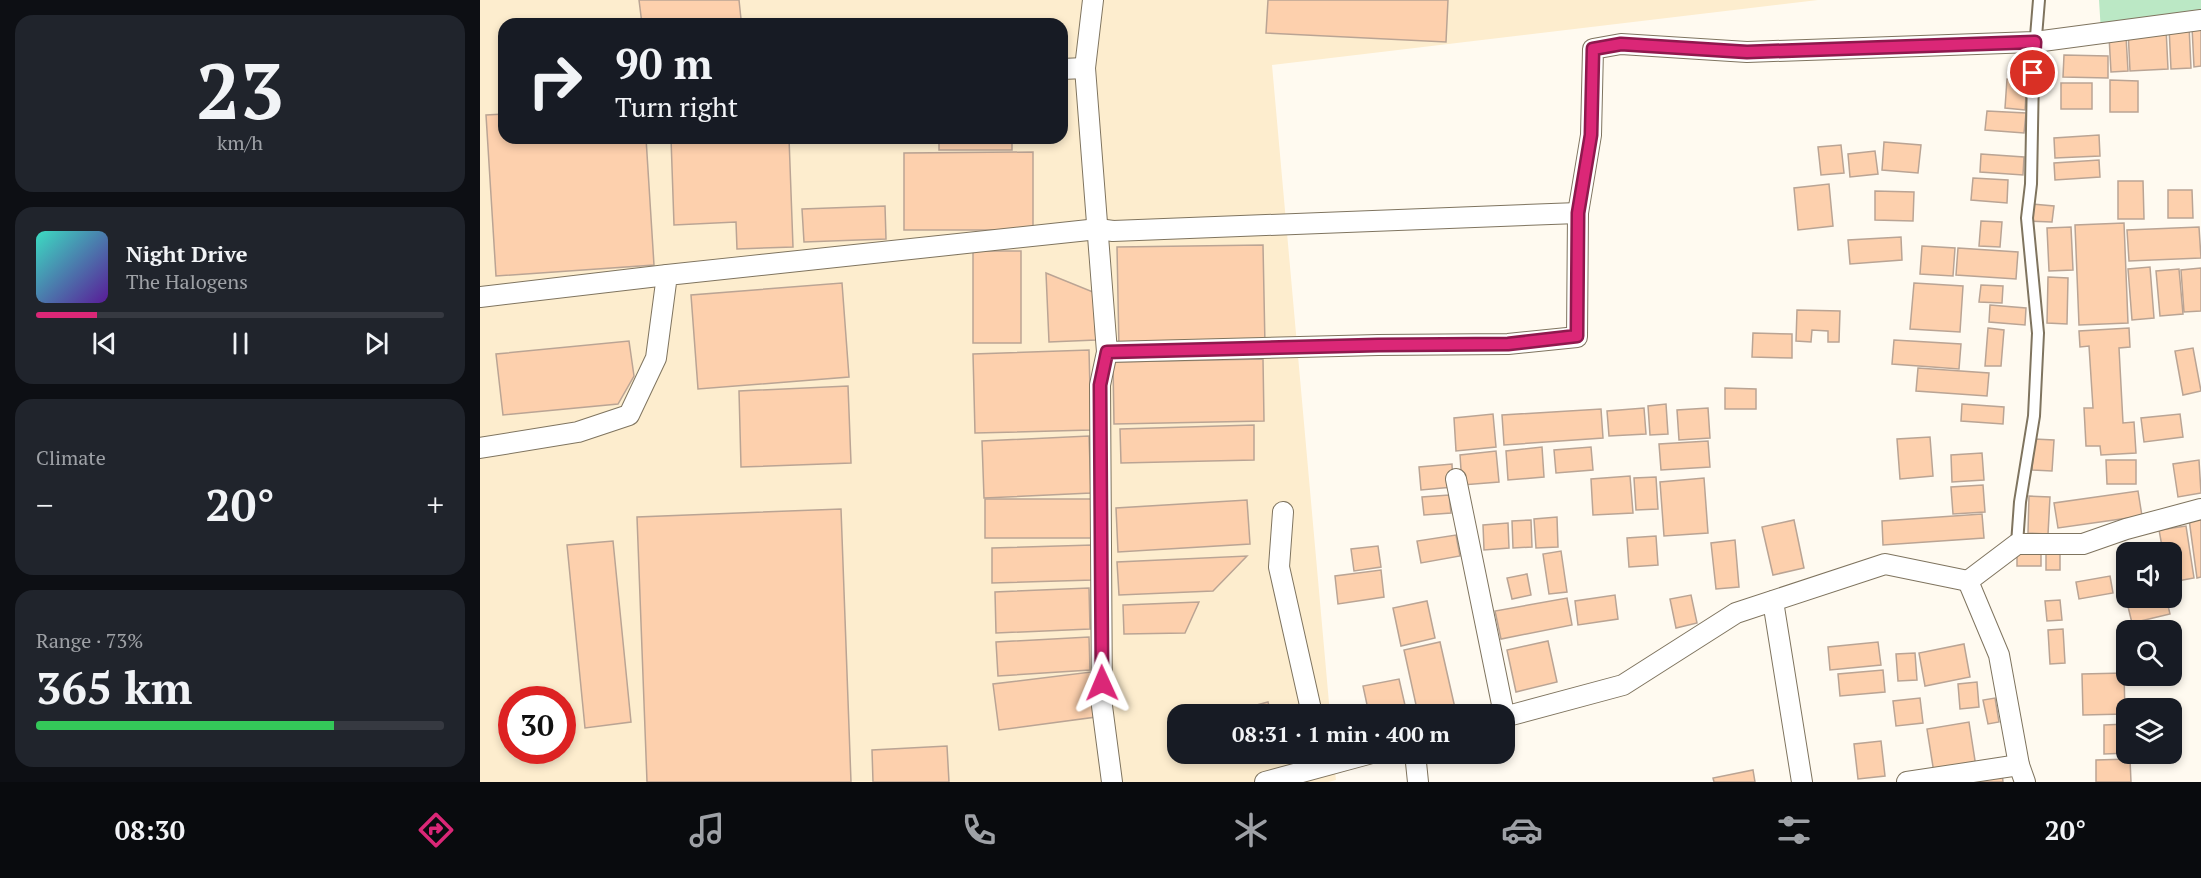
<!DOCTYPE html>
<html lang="en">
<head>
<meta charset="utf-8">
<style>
	:root { --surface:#171b24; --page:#20242c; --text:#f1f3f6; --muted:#9ea1a6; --line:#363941; --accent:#db2777 }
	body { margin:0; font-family:"PT Serif",serif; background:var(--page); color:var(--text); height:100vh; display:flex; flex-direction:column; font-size:22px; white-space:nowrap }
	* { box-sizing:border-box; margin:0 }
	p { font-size:20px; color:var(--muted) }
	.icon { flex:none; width:33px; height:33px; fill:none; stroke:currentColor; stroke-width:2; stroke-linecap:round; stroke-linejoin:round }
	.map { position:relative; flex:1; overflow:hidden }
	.details { display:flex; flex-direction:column; gap:15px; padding:15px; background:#0d0f14; width:480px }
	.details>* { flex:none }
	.banner { position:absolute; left:18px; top:18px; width:570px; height:126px; border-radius:18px; box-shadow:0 3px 9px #0003; background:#171b24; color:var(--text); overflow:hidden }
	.fabs { position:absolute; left:1636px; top:542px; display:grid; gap:12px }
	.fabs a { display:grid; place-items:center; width:66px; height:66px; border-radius:12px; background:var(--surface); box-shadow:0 3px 9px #0003; font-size:30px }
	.speed { position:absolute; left:18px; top:686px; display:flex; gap:12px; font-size:30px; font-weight:700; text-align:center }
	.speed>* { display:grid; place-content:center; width:78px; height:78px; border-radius:50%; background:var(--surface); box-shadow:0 3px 9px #0003; line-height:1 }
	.speed .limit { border:9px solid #d22; background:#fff; color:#111 }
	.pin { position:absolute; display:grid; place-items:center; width:51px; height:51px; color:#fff; margin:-26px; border:3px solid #fff; border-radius:50%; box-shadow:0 2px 6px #0007 }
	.me { position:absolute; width:66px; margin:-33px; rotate:359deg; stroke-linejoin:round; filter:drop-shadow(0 0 4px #0008) }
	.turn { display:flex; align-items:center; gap:21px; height:126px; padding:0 18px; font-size:27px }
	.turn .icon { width:78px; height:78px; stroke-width:2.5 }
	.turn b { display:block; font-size:42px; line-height:51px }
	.big { font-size:45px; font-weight:600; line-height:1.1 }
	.details .tile { flex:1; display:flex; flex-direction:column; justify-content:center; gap:9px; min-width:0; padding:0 21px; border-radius:18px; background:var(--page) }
	.details .dial { align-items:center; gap:0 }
	.dial b { font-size:78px; line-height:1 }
	.song { display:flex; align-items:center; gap:18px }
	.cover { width:72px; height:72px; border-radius:9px; background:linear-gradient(135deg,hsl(170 70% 55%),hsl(270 70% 35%)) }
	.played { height:6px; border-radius:3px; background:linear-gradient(90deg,var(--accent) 15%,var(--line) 15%) }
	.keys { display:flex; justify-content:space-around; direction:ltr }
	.heat { display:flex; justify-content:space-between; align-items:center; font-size:33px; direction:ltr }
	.charge { height:9px; border-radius:4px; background:linear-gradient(90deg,#34c759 73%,var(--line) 0) }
	.trip { position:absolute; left:687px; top:704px; width:348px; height:60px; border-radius:18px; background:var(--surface); box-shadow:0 3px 9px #0003; font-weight:600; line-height:60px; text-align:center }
	.tab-bar { display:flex; height:96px; justify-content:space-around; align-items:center; background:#090b0e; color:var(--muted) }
	.tab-bar .icon { width:42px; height:42px }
	.tab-bar .active { color:var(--accent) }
	.tab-bar b { font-size:27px; color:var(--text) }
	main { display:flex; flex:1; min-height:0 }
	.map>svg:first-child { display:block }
</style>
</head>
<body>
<main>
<section class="details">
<div class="tile dial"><b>23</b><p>km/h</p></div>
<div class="tile">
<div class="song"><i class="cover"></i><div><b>Night Drive</b><p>The Halogens</p></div></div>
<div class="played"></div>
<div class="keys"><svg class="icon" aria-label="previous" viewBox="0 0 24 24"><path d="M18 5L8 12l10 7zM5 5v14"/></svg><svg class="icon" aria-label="pause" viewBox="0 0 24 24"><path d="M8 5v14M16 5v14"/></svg><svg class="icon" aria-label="next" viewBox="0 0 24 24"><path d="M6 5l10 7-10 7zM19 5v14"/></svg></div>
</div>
<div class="tile"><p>Climate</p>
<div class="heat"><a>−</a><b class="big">20°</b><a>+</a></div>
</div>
<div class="tile"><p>Range · 73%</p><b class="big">365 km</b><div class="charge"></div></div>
</section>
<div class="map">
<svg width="1721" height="782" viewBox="0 0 1721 782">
	<rect width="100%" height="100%" fill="#fffaf0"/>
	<path fill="#fdedce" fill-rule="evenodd" d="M0,0H1338L792,65L850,714H698V753H853L856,780L848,782H0ZM24,24H582V138H24ZM32,699H82V750H32Z"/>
	<path fill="#bbe8c5" d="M1619,0H1721V25L1621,32Z"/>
	<g fill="#fdd0ad" stroke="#baa494" stroke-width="1.5">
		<path d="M159,0H259L261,19L206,24H162Z"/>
		<path d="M788,0H968L966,42L786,33Z"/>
		<path d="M1709,26L1711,68L1691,69L1689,27Z"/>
		<path d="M1721,26V66L1714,67L1712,27Z"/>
		<path d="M1686,28L1688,69L1650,71L1648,30Z"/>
		<path d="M1629,36H1646L1648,71L1631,72Z"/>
		<path d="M1584,55L1628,56V78L1583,77Z"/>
		<path d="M1527,79L1547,80L1545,110L1525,108Z"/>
		<path d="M1630,80L1658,81V112H1630Z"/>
		<rect x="1581" y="83" width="31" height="26"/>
		<path d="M1507,111L1546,113L1544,133L1505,130Z"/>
		<path d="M24,114V138H166L174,265L16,276L6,115Z"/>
		<path d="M1619,135L1620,156L1575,158L1574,138Z"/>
		<path d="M191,138H309L313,247L257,249L256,222L194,225Z"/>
		<rect x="459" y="138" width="73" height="12"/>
		<path d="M1404,142L1441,145L1438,173L1402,170Z"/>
		<path d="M1361,145L1364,173L1341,175L1338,147Z"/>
		<path d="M1395,151L1398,174L1370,177L1368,154Z"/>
		<path d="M553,152V230H424V153Z"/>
		<path d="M1501,154L1544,157L1543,175L1500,172Z"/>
		<path d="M1619,160L1620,177L1575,180L1574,163Z"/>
		<path d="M1493,178L1528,180L1527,203L1491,200Z"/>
		<path d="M1638,181H1663L1664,219H1638Z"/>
		<path d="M1349,184L1353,226L1318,230L1314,188Z"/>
		<path d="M1688,190H1712L1713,218H1688Z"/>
		<path d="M1395,191L1434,192L1433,221L1395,220Z"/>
		<path d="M1551,204L1574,206L1572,222L1549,221Z"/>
		<path d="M405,206L406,239L324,242L322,209Z"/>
		<path d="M1501,221L1522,222L1520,247L1499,246Z"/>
		<path d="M1644,223L1648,323L1599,325L1595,225Z"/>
		<path d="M1591,227L1593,270L1569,271L1567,228Z"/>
		<path d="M1719,227L1721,258L1649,261L1647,230Z"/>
		<path d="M1421,237L1422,260L1370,264L1368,240Z"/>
		<path d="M783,245L785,346L639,349L637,247Z"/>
		<path d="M1442,246L1475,248L1473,276L1440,274Z"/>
		<path d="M1478,248L1538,252L1536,279L1476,275Z"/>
		<rect x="493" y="251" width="48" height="92"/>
		<path d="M1670,267L1674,318L1652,320L1648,269Z"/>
		<path d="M1721,268V311L1704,312L1701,270Z"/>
		<path d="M1699,269L1703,314L1680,316L1676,271Z"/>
		<path d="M566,273L613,292L616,340L569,342Z"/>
		<path d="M1568,277L1588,278L1587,324L1567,323Z"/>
		<path d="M362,283L369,377L218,389L211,295Z"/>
		<path d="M1434,283L1483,286L1480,332L1430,329Z"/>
		<path d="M1501,285L1523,286L1522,303L1499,302Z"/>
		<path d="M1510,305L1546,308L1545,325L1509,322Z"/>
		<path d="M1317,310L1360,311L1359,342H1348V331L1332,330L1331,342L1316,341Z"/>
		<path d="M1508,328L1524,330L1521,366H1505Z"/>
		<path d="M1649,328L1650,347L1639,348L1643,423L1654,422L1656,453L1621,455L1620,446H1606L1604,408H1613L1609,346L1600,347L1599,331Z"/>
		<path d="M1273,333L1312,334V358L1272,357Z"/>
		<path d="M1414,340L1481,344L1479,369L1412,364Z"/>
		<path d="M149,341L154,376L138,404L23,415L16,354Z"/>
		<path d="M1713,348L1721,391L1703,395L1695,351Z"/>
		<path d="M609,350L611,430L495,433L493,354Z"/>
		<path d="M783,359L784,421L634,424L633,362Z"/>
		<path d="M1438,368L1509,373L1507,396L1436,391Z"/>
		<path d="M368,386L371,463L261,467L259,391Z"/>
		<path d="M1245,388L1276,389V409H1245Z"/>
		<path d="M1186,404L1188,434L1170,435L1168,406Z"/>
		<path d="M1482,404L1524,407L1523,424L1481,421Z"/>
		<path d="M1164,408L1166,434L1129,436L1127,411Z"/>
		<path d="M1228,408L1230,438L1199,440L1197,410Z"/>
		<path d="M1121,409L1123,438L1024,445L1022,415Z"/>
		<path d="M1013,414L1016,447L976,451L974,418Z"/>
		<path d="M1700,414L1703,437L1664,442L1661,418Z"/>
		<path d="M774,425V460L641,463L640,429Z"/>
		<path d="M609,436L611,493L504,498L502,441Z"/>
		<path d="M1450,437L1453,476L1420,479L1417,439Z"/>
		<path d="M1554,439L1574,440L1572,471L1552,470Z"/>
		<path d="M1228,441L1230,467L1181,470L1179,444Z"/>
		<path d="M1062,447L1064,477L1028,480L1026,451Z"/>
		<path d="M1111,447L1113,470L1076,473L1074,450Z"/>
		<path d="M1016,451L1019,482L982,485L980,455Z"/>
		<path d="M1502,453L1504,480L1472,482L1471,455Z"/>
		<path d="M1626,460H1656V484H1627Z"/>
		<path d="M1719,460L1721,493L1698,497L1693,464Z"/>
		<path d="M972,464L973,487L941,490L939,467Z"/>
		<path d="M1150,476L1153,513L1113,515L1111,479Z"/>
		<path d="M1176,477L1178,509L1156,510L1154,478Z"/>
		<path d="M1224,478L1228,533L1184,536L1180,482Z"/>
		<path d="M1503,485L1505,512L1473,514L1471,487Z"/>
		<path d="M1658,491L1662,516L1578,528L1574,503Z"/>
		<path d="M969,495L971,513L944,515L942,497Z"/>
		<path d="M1549,496L1570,497L1568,534L1548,533Z"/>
		<path d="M505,499H614L613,538H505Z"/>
		<path d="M767,500L770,544L638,552L636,508Z"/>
		<path d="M361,509L371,782H167L157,517Z"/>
		<path d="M1502,514L1504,538L1403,545L1402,521Z"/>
		<path d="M1077,517L1078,547L1056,548L1054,519Z"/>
		<path d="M1721,517V577L1717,578L1709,519Z"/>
		<path d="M1051,520L1052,547L1033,548L1032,521Z"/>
		<path d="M1314,520L1324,568L1293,575L1282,527Z"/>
		<path d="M1028,523L1029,548L1004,550L1003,525Z"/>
		<path d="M1706,526L1714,578L1692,582V552H1683L1679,530Z"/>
		<path d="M976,535L980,556L941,563L937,541Z"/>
		<path d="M1176,536L1178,565L1149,567L1147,538Z"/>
		<path d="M1255,540L1259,587L1236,589L1231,543Z"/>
		<path d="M133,541L151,722L105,728L87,545Z"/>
		<path d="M613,545V580L512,583V548Z"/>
		<path d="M898,546L901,567L874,571L871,549Z"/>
		<path d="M1081,551L1087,592L1069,594L1063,554Z"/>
		<path d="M1537,553L1561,554V566H1537Z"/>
		<rect x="1566" y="553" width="14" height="17"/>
		<path d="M767,556L733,591L639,595L637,562Z"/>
		<path d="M901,570L904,597L858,604L855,576Z"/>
		<path d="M1047,574L1051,595L1032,599L1027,578Z"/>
		<path d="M1630,576L1633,593L1599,599L1596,582Z"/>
		<path d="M1647,585V597H1686L1690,614L1652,623L1643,586Z"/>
		<path d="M609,588L610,629L516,633L515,592Z"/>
		<path d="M1135,595L1138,619L1098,625L1095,601Z"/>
		<path d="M1211,595L1217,623L1196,628L1190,599Z"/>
		<path d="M1087,598L1092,625L1021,639L1015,611Z"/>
		<path d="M1580,600L1582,620L1567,621L1565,601Z"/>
		<path d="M947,601L955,638L921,646L913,608Z"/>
		<path d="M719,602L705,633L644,634L643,605Z"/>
		<path d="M1583,629L1585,663L1570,664L1568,630Z"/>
		<path d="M609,637L610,670L518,676L516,642Z"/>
		<path d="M1068,641L1077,682L1036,692L1027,650Z"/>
		<path d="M960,642L975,708L938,714L924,650Z"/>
		<path d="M1398,642L1401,665L1350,670L1348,647Z"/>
		<path d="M1484,644L1490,677L1445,686L1439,653Z"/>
		<path d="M1435,653L1437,680L1418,681L1416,654Z"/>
		<path d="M1403,670L1405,692L1360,696L1358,674Z"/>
		<path d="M611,672L616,717L519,730L513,684Z"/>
		<path d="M1644,673L1645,714L1603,715L1602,674Z"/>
		<path d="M919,679L927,714H889L883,686Z"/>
		<path d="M1497,682L1499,707L1480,709L1478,684Z"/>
		<path d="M1440,698L1443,723L1416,726L1413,701Z"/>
		<path d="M1515,698L1519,722L1508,724L1503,700Z"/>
		<path d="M788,702L791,714H760L758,710Z"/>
		<path d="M1489,722L1496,767L1454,773L1447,729Z"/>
		<path d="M1647,724L1649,753L1624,754V725Z"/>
		<path d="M1401,741L1405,776L1378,779L1374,744Z"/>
		<path d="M467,746L469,782H393L392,750Z"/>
		<path d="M771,753H802L774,762Z"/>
		<path d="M1650,759L1651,782H1616V760Z"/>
		<path d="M1273,770L1275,782H1234L1233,778Z"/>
		<path d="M1522,772L1523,782H1501L1500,775Z"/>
	</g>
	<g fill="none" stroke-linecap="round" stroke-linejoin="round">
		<g stroke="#7f745f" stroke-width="14">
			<path id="lane" d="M1537,544L1540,502L1554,416L1558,333L1547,218L1551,184L1553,73L1559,0"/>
		</g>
		<g stroke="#7f745f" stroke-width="22">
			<g id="street">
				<path d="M613,0L605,68L627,352L620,385L622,706L632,782"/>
				<path d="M582,69L605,68"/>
				<path d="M0,297L187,275"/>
				<path d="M627,352L898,345L1028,344L1097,337L1098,213L1111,135L1113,49L1141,44L1267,52L1555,42L1721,20"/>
				<path d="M0,448L98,432L149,415L176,358L187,275L618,229L633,231L1098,213"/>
				<path d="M976,479L1024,714"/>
				<path d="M803,512L799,567L832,714"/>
				<path d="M1293,601L1322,782"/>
				<path d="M1024,717L1143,685L1256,613L1405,564L1488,581"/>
				<path d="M935,753L938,782"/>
				<path d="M785,782L892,753"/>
				<path d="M1427,782L1539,765"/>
				<path d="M1545,782L1539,765L1519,655L1488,581L1537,544H1603L1646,529L1721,509"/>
			</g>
		</g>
		<use href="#lane" stroke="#fff" stroke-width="10"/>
		<use href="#street" stroke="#fff" stroke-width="20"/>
	</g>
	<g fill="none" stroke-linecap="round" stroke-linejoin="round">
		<g stroke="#8e194d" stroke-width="15">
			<path id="route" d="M622,683L620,385L627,352L898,345L1028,344L1097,336L1098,213L1111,135L1113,49L1141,44L1267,52L1555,42L1553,73"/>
		</g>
		<use href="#route" stroke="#db2777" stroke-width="10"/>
	</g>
</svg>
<div class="fabs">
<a><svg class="icon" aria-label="sound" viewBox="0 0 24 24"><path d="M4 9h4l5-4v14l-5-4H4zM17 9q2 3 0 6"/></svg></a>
<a><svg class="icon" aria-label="search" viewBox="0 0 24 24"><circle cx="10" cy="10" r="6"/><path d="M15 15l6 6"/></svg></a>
<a><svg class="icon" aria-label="layers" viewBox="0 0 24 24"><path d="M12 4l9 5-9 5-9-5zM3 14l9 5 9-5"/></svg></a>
</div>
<div class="speed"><div class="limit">30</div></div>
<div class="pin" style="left:1553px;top:73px;background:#d93025"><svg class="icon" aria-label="arrive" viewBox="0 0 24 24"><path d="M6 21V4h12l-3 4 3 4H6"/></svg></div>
<svg class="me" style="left:622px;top:683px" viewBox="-20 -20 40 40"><path d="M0-17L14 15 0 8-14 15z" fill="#db2777" stroke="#fff" stroke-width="4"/></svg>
<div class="trip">08:31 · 1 min · 400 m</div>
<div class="banner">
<div class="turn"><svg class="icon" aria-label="right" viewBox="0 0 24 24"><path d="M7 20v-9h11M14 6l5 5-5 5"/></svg><div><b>90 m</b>Turn right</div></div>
</div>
</div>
</main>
<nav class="tab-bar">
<b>08:30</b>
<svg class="icon active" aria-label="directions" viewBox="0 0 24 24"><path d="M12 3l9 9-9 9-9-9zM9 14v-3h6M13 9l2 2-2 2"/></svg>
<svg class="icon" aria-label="music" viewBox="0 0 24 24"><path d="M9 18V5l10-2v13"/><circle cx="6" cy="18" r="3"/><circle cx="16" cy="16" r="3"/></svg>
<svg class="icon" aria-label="phone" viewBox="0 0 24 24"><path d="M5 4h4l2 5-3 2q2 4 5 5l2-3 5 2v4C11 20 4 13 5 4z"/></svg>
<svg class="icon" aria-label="climate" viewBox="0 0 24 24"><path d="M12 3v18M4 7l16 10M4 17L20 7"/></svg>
<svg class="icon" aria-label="car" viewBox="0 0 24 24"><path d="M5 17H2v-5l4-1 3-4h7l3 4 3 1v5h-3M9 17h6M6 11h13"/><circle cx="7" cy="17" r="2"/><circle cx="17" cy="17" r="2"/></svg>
<svg class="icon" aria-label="filters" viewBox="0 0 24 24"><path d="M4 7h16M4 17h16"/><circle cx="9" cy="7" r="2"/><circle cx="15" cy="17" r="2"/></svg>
<b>20°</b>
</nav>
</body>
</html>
